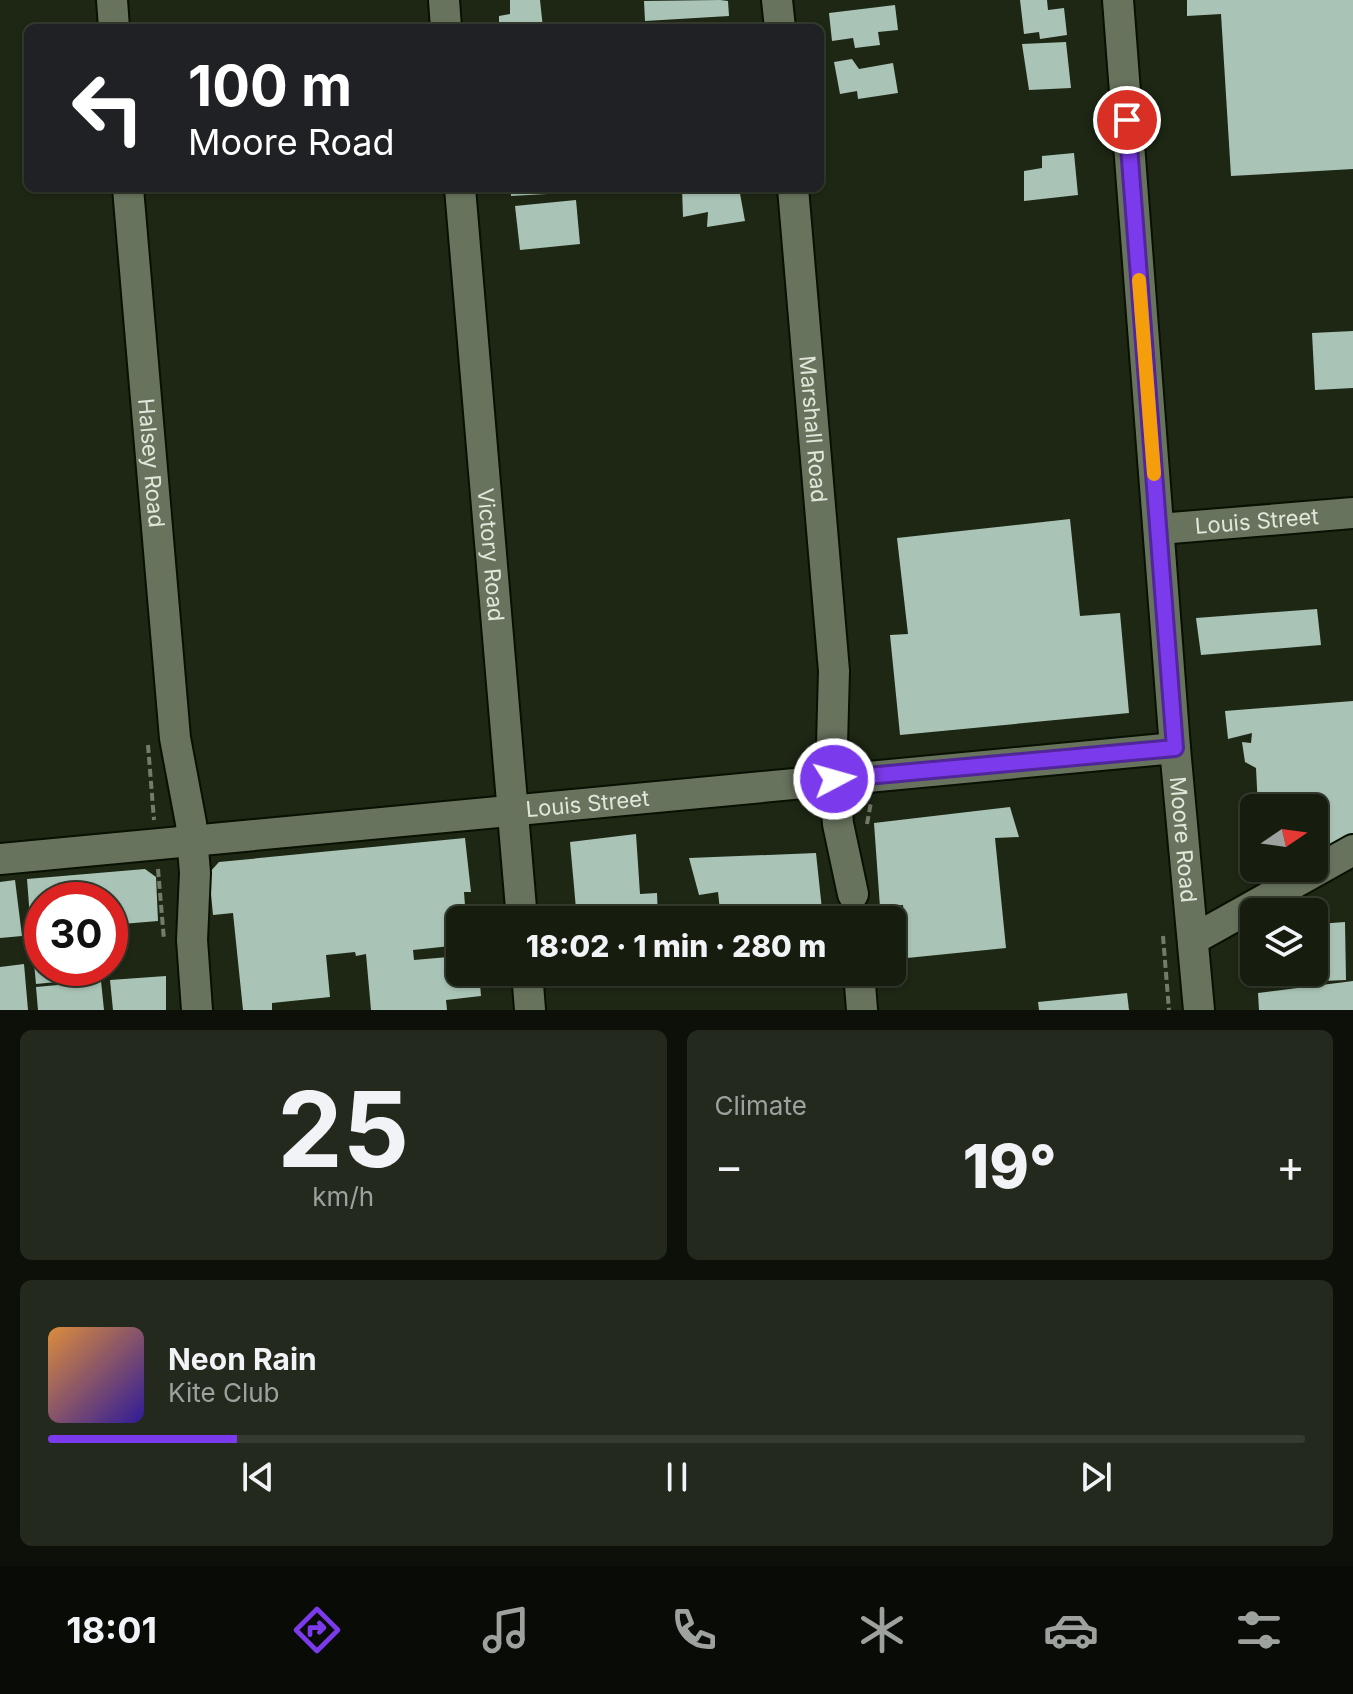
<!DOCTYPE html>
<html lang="en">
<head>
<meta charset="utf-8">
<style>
	:root { --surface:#161d0f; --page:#232a1d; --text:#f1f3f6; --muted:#9ea29e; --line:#353b2f; --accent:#7c3aed }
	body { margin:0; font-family:Inter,sans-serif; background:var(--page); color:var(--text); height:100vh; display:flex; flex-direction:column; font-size:30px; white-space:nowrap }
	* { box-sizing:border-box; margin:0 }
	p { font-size:26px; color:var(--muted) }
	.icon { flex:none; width:44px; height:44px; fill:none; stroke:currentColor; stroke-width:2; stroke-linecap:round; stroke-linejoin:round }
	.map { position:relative; height:1010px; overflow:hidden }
	.sheet { display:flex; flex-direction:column; gap:20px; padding:20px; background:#0c1008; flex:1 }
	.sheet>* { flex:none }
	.guide { position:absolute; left:24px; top:24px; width:800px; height:168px; border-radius:12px; box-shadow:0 2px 6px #0004,0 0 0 2px var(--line); background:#202124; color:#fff; overflow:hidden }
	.needle { width:52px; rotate:77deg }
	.controls { position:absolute; left:1240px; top:794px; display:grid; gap:16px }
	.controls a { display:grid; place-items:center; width:88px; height:88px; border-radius:12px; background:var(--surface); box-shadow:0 2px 6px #0004,0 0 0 2px var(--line); font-size:40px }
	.speed { position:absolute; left:24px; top:882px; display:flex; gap:16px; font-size:40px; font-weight:700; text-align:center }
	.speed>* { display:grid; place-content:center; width:104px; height:104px; border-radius:50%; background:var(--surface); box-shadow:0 2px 6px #0004,0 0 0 2px var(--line); line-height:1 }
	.speed .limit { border:12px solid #d22; background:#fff; color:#111 }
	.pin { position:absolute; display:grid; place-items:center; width:68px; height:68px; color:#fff; margin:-34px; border:4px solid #fff; border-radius:50%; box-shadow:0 2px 8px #0007 }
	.me { position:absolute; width:88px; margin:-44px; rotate:84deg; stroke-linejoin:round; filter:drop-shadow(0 0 6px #0008) }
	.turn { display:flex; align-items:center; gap:28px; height:168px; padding:0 32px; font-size:36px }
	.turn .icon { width:104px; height:104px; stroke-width:2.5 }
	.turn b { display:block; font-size:56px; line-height:68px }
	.big { font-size:60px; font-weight:800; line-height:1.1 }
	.sheet .card { flex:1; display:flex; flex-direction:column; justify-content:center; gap:12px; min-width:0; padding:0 28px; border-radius:12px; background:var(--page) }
	.sheet .dial { align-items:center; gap:0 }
	.dial b { font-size:104px; line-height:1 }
	.song { display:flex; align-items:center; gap:24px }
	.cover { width:96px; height:96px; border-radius:12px; background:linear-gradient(135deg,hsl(30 70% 55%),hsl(250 70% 35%)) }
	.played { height:8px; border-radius:4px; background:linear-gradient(90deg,var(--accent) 15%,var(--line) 15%) }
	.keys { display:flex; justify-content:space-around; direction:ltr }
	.heat { display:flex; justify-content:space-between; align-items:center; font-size:44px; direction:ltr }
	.sheet .tiles { flex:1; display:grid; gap:20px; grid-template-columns:1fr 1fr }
	.card:last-child { grid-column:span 2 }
	.trip { position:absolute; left:446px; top:906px; width:460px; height:80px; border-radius:12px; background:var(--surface); box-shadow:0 2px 6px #0004,0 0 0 2px var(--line); font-weight:800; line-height:80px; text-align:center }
	.menu { display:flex; height:128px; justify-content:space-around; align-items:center; background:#090c06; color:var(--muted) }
	.menu .icon { width:56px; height:56px }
	.menu .current { color:var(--accent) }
	.menu b { font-size:36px; color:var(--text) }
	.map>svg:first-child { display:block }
</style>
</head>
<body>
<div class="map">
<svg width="1353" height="1010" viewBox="0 0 1353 1010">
	<rect width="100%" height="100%" fill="#1e2714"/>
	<g fill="#a9c4b6">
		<path d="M510,0H540L543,28H499V16L510,14Z"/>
		<path d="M720,0L728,1L729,16L645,21L644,1Z"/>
		<path d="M1020,0H1047L1048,10L1064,8L1067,35L1040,39L1039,32L1024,34Z"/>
		<path d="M1187,0H1353V169L1231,176L1221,14L1187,16Z"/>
		<path d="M895,5L898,30L878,32L880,45L855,48L853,38L832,41L829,13Z"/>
		<path d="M1066,42L1071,88L1029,90L1022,44Z"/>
		<path d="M852,59L859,69L893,63L898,93L858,99L857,91L840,94L834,62Z"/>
		<path d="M1074,153L1078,195L1024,201V171L1042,168V156Z"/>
		<path d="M511,188H566V193L511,196Z"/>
		<path d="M682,188H739L745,221L707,227L708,212L683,217Z"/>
		<path d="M576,200L580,244L520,250L515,206Z"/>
		<path d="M1353,331V388L1315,390L1312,333Z"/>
		<path d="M1070,519L1080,616L1120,613L1129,713L900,735L890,635L908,634L897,538Z"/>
		<path d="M1317,609L1321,645L1201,655L1196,618Z"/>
		<path d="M1353,701V838L1314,861V808H1258L1256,768L1245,762L1242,742L1251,743L1252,733L1228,739L1225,711Z"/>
		<path d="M1010,807L1019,837L995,838L1006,948L907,958L903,905L880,907L874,823Z"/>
		<path d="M1254,808V837L1245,835L1241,818L1246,810Z"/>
		<path d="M636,834L640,894L657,893L658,920H577L570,842Z"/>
		<path d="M465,838L471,892H464L466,920H460V945L413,950L414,960L460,956V972H479L481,996L446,1000L447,1010H371L366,954L356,956L355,952L326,955L330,997L272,1003V1010H243L233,913L213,915L209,873L219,862Z"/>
		<path d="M816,853L823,919L815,920H721L718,892L699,895L689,858Z"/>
		<path d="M1264,868H1302L1266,890Z"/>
		<path d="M145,869L156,877L158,921L110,925V900H42V931H31L27,879Z"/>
		<path d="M15,880L22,936L0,938V882Z"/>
		<path d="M1345,922L1346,980L1323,981L1318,924Z"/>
		<path d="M42,941V968H87V979L36,984L32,942Z"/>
		<path d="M24,964L28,1010H0V967Z"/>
		<path d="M581,972H602V974L581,976Z"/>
		<path d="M1253,972H1281L1283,984L1254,986Z"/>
		<path d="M1288,972H1314L1315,978L1289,983Z"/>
		<path d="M166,976V1010H113L110,980Z"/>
		<path d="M101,981L104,1010H38L36,987Z"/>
		<path d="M1353,981V1010H1259L1258,993Z"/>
		<path d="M1127,993L1129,1010H1039L1038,1002Z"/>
	</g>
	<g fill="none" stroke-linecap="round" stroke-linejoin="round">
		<g stroke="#081002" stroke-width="34">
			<g id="minor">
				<path d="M112,0L114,28"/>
				<path d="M444,0L446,28"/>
				<path d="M777,0L780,28"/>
				<path id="s1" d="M1118,0L1175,748L1199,1010"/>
				<path id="s2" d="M128,188L175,738L191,823L195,873L192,940L197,1010"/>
				<path id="s3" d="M460,188L522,920"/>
				<path id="s4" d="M793,188L834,671L832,744L838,824L853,894"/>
				<path id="s5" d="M1159,529L1353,513"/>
				<path id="s6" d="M0,859L1175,748"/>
				<path d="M1194,939L1353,850"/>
				<path d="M527,972L530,1010"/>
				<path d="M859,972L862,1010"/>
			</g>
		</g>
		<g stroke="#737b6b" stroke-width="4" stroke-dasharray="8 4" stroke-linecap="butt">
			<path d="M148,745L154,820"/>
			<path d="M867,824L871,802"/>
			<path d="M158,869L164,940"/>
			<path d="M828,905L829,920"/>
			<path d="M874,909V920"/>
			<path d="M1163,936L1169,1010"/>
		</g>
		<use href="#minor" stroke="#68735d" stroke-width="30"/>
	</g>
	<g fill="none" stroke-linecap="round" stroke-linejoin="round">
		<g stroke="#51269a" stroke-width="20">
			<path id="route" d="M834,779L1175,748L1127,120"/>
		</g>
		<use href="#route" stroke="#7c3aed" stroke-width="14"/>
		<path stroke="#f59e0b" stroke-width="14" d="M1139,280L1154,474"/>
	</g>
	<g text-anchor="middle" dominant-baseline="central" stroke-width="8" stroke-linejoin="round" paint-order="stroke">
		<g font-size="22" fill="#e1e7db" stroke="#0b0e07">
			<text stroke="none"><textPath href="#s4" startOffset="242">Marshall Road</textPath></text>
			<text stroke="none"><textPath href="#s2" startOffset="276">Halsey Road</textPath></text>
			<text stroke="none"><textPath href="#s5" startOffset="98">Louis Street</textPath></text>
			<text stroke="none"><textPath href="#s3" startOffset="368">Victory Road</textPath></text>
			<text stroke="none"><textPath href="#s6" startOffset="590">Louis Street</textPath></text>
			<text stroke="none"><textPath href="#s1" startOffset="842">Moore Road</textPath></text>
		</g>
	</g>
</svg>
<div class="controls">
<a><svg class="needle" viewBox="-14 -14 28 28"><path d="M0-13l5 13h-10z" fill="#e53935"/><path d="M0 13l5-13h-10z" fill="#9ea29e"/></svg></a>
<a><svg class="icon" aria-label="layers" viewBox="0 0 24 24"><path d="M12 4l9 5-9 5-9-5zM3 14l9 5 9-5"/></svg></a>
</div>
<div class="speed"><div class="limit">30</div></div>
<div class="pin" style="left:1127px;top:120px;background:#d93025"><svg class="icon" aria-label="arrive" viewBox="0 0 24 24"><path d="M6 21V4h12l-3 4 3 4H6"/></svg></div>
<svg class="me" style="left:834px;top:779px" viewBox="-20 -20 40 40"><circle r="17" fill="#7c3aed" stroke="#fff" stroke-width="3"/><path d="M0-11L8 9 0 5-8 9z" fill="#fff"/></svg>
<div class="trip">18:02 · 1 min · 280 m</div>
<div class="guide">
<div class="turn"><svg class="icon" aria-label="left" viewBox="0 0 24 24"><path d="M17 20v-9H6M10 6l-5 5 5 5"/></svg><div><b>100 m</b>Moore Road</div></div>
</div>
</div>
<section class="sheet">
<div class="tiles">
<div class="card dial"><b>25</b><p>km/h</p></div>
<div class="card"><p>Climate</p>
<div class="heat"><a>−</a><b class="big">19°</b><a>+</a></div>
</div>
<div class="card">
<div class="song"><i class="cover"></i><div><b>Neon Rain</b><p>Kite Club</p></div></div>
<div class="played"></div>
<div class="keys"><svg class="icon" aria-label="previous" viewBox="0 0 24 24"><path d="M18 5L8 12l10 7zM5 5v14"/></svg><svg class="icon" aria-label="pause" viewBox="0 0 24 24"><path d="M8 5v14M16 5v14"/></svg><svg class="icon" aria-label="next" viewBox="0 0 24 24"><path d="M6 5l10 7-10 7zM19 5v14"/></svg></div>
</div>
</div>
</section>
<nav class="menu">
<b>18:01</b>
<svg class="icon current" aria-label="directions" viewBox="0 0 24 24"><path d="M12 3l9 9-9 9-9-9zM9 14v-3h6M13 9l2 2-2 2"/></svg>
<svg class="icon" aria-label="music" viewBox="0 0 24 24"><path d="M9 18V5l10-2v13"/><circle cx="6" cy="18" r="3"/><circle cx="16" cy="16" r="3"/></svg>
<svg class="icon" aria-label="phone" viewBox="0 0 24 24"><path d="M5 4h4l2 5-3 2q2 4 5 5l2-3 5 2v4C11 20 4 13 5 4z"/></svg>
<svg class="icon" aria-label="climate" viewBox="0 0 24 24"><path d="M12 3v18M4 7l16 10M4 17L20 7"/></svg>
<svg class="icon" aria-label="car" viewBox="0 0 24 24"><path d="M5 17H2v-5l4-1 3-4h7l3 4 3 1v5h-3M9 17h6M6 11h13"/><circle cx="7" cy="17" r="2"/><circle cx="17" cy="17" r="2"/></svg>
<svg class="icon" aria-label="filters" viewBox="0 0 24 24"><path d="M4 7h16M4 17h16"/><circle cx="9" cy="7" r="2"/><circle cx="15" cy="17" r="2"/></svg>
</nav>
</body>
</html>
